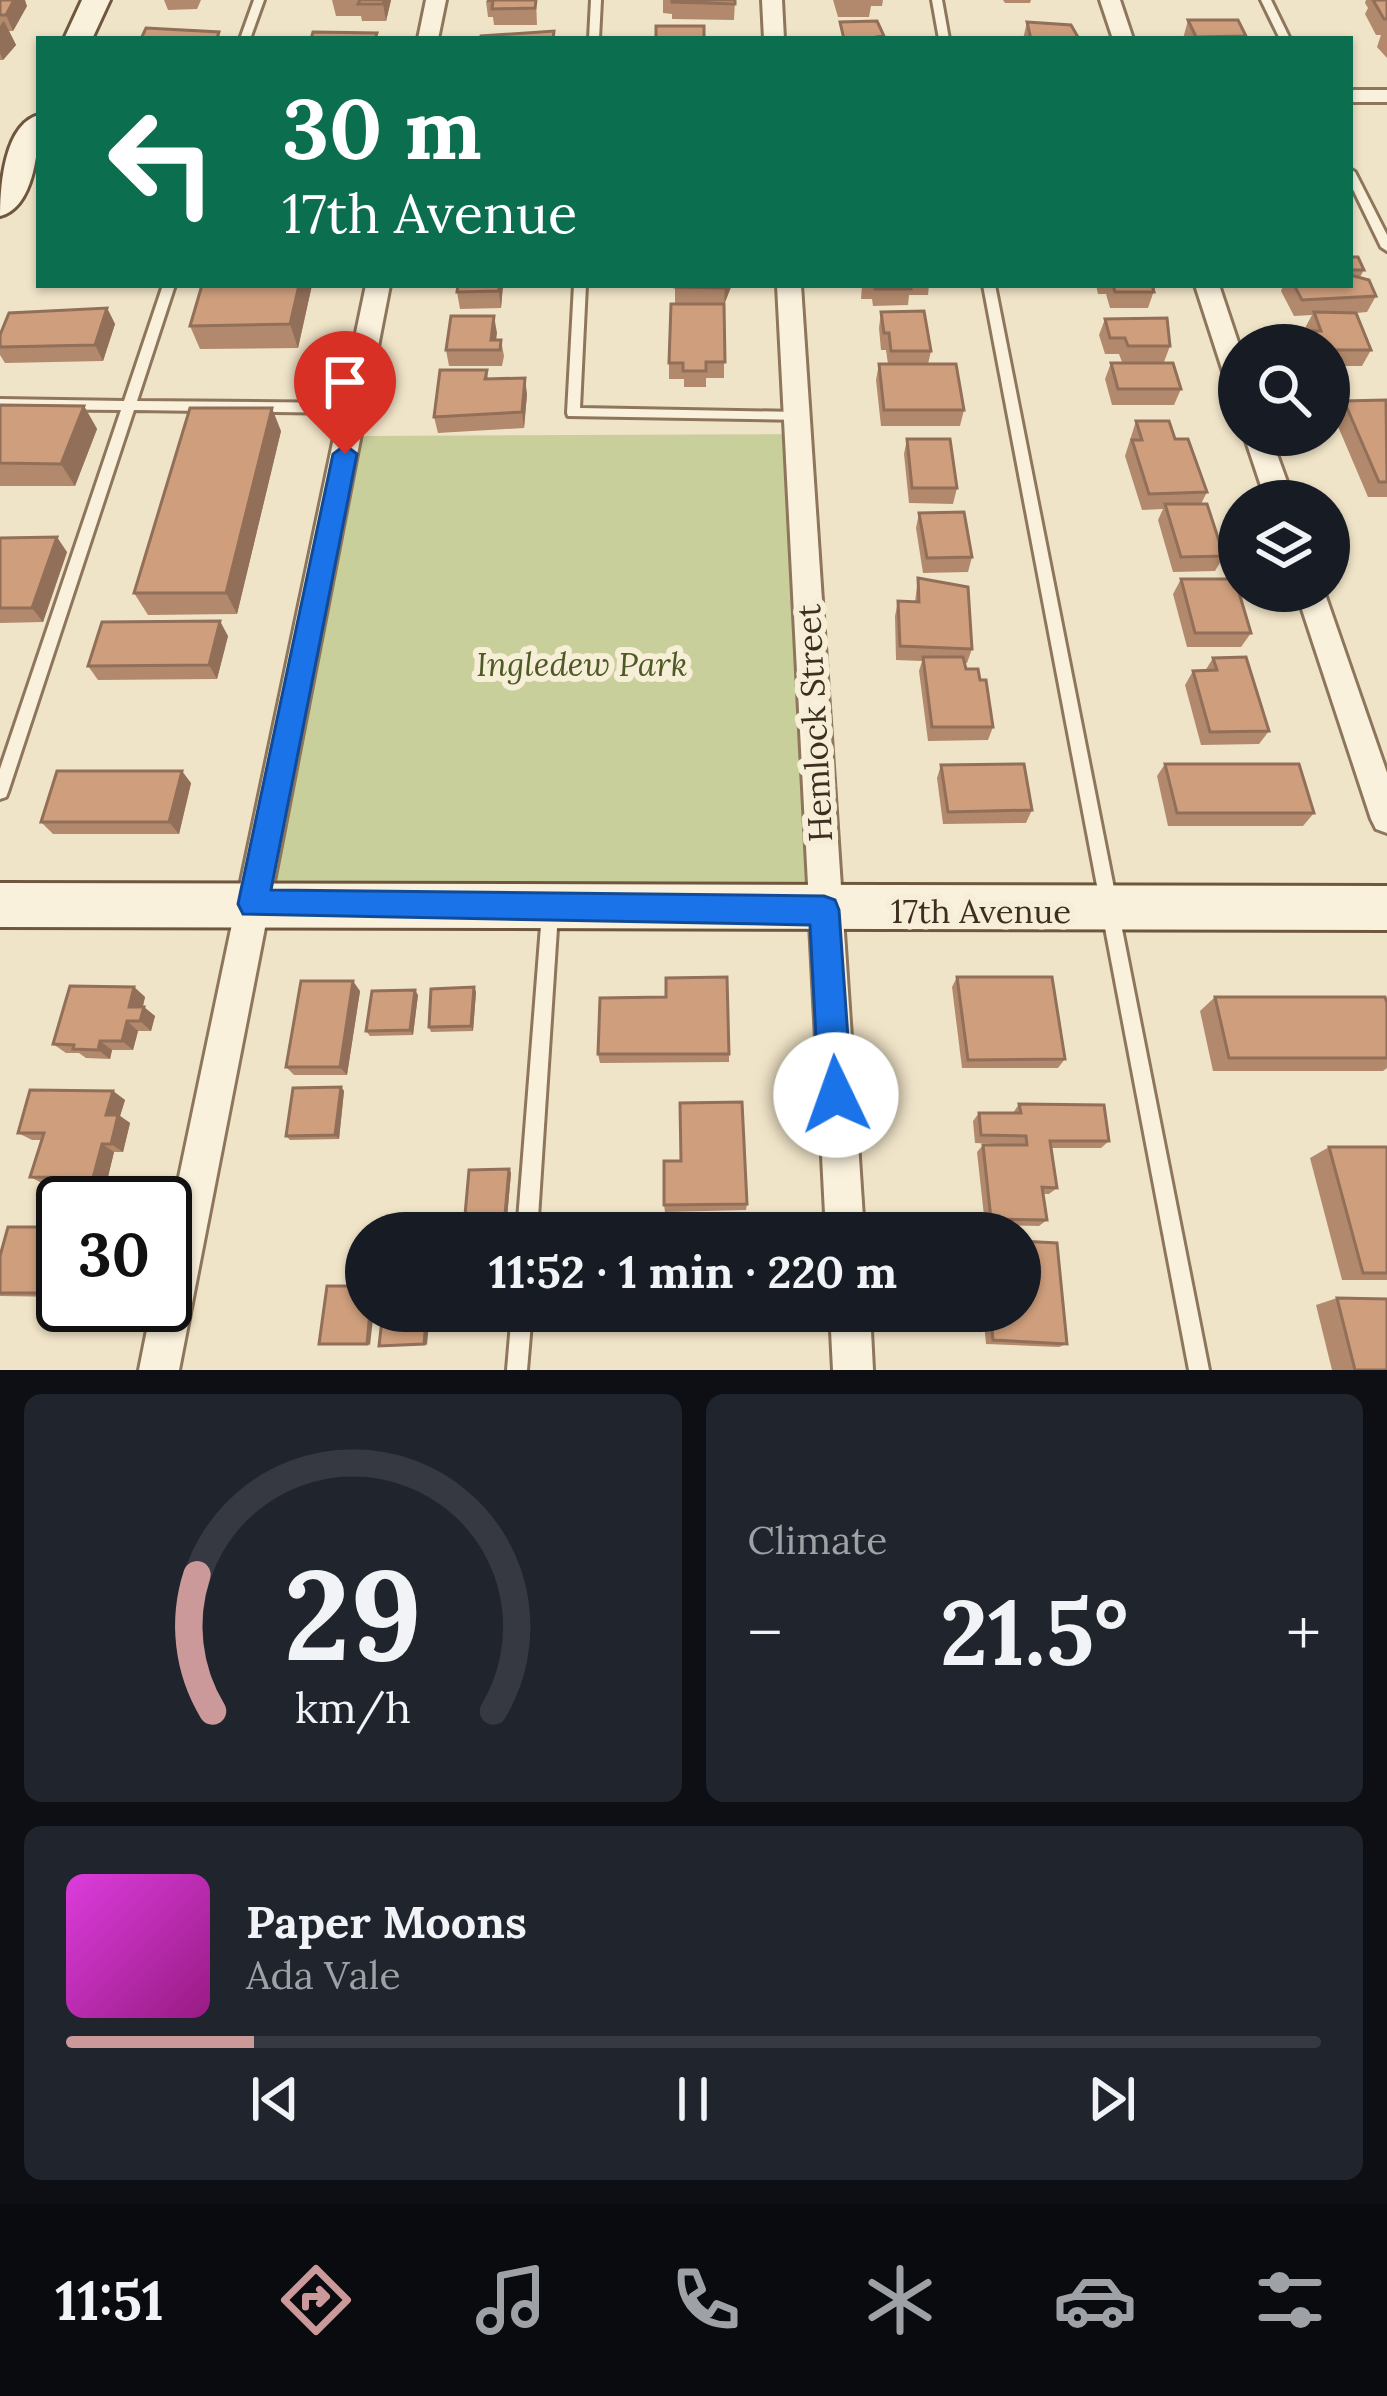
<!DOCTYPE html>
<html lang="en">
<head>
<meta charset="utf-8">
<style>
	:root { --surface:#171b24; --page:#20242c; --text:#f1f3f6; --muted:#9ea1a6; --line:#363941; --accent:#cc999b }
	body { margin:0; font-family:Lora,serif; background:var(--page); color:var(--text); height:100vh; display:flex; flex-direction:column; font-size:45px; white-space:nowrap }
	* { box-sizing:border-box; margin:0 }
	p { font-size:39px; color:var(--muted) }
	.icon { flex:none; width:66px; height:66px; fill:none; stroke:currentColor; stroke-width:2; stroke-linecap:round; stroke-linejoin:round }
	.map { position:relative; height:1370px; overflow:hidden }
	.drawer { display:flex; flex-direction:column; gap:24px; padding:24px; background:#0d0f14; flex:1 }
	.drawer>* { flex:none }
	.guide { position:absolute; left:36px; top:36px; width:1317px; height:252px; border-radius:0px; box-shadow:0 3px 9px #0004; background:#0b6e4f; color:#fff; overflow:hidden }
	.controls { position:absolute; left:1218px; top:324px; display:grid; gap:24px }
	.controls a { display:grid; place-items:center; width:132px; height:132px; border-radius:50%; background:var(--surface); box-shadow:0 3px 9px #0004; font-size:60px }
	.speed { position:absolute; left:36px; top:1176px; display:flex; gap:24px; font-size:60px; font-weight:700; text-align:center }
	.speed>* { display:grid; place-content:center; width:156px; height:156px; border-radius:50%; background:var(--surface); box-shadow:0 3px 9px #0004; line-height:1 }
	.speed .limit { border:6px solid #111; border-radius:18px; background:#fff; color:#111 }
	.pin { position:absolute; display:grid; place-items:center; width:102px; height:102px; color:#fff; margin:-123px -51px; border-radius:50% 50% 50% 0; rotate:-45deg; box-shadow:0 0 12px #0007 }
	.pin .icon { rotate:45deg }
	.me { position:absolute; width:132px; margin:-66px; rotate:357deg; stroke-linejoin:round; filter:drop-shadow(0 0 9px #0008) }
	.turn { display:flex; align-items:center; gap:42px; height:252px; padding:0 48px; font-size:54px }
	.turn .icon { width:156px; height:156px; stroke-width:2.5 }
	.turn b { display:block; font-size:84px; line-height:102px }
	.big { font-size:90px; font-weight:800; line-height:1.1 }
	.drawer .card { flex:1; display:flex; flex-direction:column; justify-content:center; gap:18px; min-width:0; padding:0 42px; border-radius:18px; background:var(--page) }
	.drawer .dial { align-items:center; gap:0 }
	.dial svg { height:312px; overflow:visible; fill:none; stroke:var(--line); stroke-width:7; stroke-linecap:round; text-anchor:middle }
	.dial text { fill:var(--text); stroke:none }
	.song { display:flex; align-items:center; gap:36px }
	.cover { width:144px; height:144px; border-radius:18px; background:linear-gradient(135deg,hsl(300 70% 55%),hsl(310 70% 35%)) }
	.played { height:12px; border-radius:6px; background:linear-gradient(90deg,var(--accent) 15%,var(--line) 15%) }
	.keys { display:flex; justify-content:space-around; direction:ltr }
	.heat { display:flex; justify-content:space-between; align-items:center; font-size:66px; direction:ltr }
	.drawer .tiles { flex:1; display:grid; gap:24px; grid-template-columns:1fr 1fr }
	.card:last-child { grid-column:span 2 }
	.trip { position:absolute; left:345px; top:1212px; width:696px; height:120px; border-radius:60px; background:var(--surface); box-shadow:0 3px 9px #0004; font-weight:800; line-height:120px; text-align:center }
	.dock { display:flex; height:192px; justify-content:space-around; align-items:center; background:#090b0e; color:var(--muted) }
	.dock .icon { width:84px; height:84px }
	.dock .current { color:var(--accent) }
	.dock b { font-size:54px; color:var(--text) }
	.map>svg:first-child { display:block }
</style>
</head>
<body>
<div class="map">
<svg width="1387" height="1370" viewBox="0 0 1387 1370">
	<rect width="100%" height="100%" fill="#f0e4c8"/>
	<path fill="#c9cf9b" d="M803,434L821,892L269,899L363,436Z"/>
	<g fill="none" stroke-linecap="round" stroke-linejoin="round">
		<g stroke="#8d765c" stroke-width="6">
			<g id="lane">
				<path d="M254,0H264L250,39H240Z"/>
				<path d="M591,0H601L599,39H589Z"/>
				<path d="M932,0H942L949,39H939Z"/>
				<path d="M1261,0H1271L1290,39H1280Z"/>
				<path d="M1350,169L1355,172L1387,235V251L1381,247L1350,183Z"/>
				<path d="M163,285H175L137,401L354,403L360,408L354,413L134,410L8,792L6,797L0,799V769L121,410L0,409V399L124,401Z"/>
				<path d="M574,285H586L580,408L797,412L803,417L802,420L568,416L567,413Z"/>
				<path d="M983,285H995L1209,1370H1189Z"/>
				<path d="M550,905L556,907L558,913L537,1233H517L542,913L544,907Z"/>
				<path d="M512,1311H532L527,1370H507Z"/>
			</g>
		</g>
		<g stroke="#8d765c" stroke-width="6">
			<g id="street">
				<path d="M426,0H446L438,39H418Z"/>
				<path d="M762,0H782L784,39H764Z"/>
				<path d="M1100,0H1120L1133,39H1113Z"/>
				<rect x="1350" y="90" width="37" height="12"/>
				<path d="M366,285H390L179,1370H139L152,1305H165V1244Z"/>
				<path d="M777,285H801L864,1233H826Z"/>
				<path d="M1195,285H1219L1239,345V390L1226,381Z"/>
				<path d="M1244,435H1270L1294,501H1266Z"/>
				<path d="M1296,591H1324L1387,773V833L1376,829L1371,819Z"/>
				<path d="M830,1311H870L873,1370H833Z"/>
			</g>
		</g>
		<g stroke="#6f573f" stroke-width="6">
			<g id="secondary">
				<path d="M82,0H110L92,39H64Z"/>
				<path d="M39,115C39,145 35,207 0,216C0,187 4,124 39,115Z"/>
				<path d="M0,883L1387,886V930L0,927Z"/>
			</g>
		</g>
		<use href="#lane" fill="#faf1dc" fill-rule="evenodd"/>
		<use href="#street" fill="#faf1dc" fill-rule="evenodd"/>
		<use href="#secondary" fill="#faf1dc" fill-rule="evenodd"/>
	</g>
	<g fill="#b2896c">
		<path d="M0,0L27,6L13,31H9L16,45L3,60H0Z"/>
		<path d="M164,0H201L197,9L168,10Z"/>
		<path d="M332,0H391L386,21H362L361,16H336Z"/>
		<path d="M536,0L537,25H494L493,17H488L486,1Z"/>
		<path d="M663,0H735L734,20L672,19V14L663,13Z"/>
		<path d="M833,0H883L882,6H871L869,17H838Z"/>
		<path d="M1003,0H1031L1030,3H1005Z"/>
		<path d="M1366,0H1387V58L1377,47L1381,35H1376L1365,14L1368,8L1365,3Z"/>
		<path d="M1188,20L1246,36L1245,39H1183Z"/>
		<path d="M1027,22L1079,39H1023Z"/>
		<path d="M1350,257L1364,270L1360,277L1376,296L1367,312L1356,313L1371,350L1362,366H1329V345H1301L1307,333L1305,328L1312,315L1294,316L1281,291L1283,286L1268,285H1350Z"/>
		<path d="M312,285L298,348L200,349L190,326Z"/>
		<path d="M458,285H503L501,308L460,309L457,292Z"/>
		<path d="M675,285L731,287L724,304V378H706V387H684V379H669V363L715,304L675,303Z"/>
		<path d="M862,285H929L928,295H909L908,305L873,306L872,299H861Z"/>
		<path d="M1096,285H1156L1148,308H1110L1106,294H1098Z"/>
		<path d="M107,308L115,324L103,361L5,363L0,355V335Z"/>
		<path d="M881,312L931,351L928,364L964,410L960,426H881L876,380L879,364H888L886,350H881L879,328Z"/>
		<path d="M494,316L496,340H501L504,356L502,366H449L446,350Z"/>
		<path d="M1105,319L1170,346L1164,362H1122L1119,354H1105L1099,335Z"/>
		<path d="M1111,363L1181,389L1174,405H1112L1105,379Z"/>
		<path d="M487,370L488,379L527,394L524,428L438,433L434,417Z"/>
		<path d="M1344,401H1387V497H1368L1334,417Z"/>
		<path d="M0,405L84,406L97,429L75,486H0Z"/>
		<path d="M1136,421L1175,439L1207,492L1201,504L1224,556L1215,571L1173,572L1158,520L1163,509L1142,510L1125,456Z"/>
		<path d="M281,431L237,614L148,615L134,593Z"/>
		<path d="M907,439L957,488L953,504L909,503L904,454Z"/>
		<path d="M919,513L972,557L968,572L923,573L916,528Z"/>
		<path d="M0,538L67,552L43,622L0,623Z"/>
		<path d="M918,578L972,649L967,663H964L966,669L980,680L993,727L988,740L928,741L919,671L922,661L896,660L895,616L898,601L915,602Z"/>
		<path d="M1181,579L1251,633L1241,647H1187L1173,594Z"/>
		<path d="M228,636L217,679L98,680L88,666Z"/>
		<path d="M1213,658L1269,731L1259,744L1201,745L1185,685L1193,671H1205Z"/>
		<path d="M1165,764L1314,813L1303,826H1168L1157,776Z"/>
		<path d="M941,765L1032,810L1026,823L943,824L937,778Z"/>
		<path d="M191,783L179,834H53L41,822Z"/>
		<path d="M957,977L1065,1059L1058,1068H962L952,987Z"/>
		<path d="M134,987L145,997L143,1007L155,1016L151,1031H138L133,1050H112L110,1059L86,1058L79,1053H66L53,1044Z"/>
		<path d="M474,987L476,992L473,1031L431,1032L429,1027Z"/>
		<path d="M360,991L347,1075H294L286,1067Z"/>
		<path d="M418,995L413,1035L370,1036L366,1031Z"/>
		<path d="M1215,997L1387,1003V1068L1383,1071H1213L1200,1011Z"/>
		<path d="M598,1054H729V1062L600,1063Z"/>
		<path d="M341,1087L344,1091L339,1139L290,1140L286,1136Z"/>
		<path d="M113,1091L125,1100L120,1116L130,1123L123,1152H114L106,1185L44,1184L30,1177L41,1140H32L18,1133Z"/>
		<path d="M1019,1104L1109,1141L1101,1148H1052L1057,1188L1049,1194H1043L1047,1220L1039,1226L985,1225L977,1152L983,1145H1019L975,1143L973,1121L979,1113H1013Z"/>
		<path d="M1329,1147H1387V1280H1342L1310,1158Z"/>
		<path d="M509,1169L511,1173L506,1229H467L464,1226Z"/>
		<path d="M747,1204L746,1210L665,1212L664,1205Z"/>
		<path d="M63,1227V1297L0,1296V1256Z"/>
		<path d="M1337,1298L1387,1370H1332L1316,1305Z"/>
		<path d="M983,1311H1020L1067,1344L1059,1347L986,1344Z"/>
		<path d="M734,1321V1325L641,1326L639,1322Z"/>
	</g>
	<g fill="#916f58">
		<path d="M14,0H25L27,6L13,31L6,15Z"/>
		<path d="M384,0H391L386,21L383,4Z"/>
		<path d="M4,21L16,45L3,60L0,53V26Z"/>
		<path d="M299,285H312L298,348L290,324Z"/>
		<path d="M499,285H503L501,308L499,291Z"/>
		<path d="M725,285H731V287L724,305Z"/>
		<path d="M107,308L115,324L103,361L95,345Z"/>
		<path d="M494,316L497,333L495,350L491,340Z"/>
		<path d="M525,378L527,394L524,428L522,412Z"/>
		<path d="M84,406L97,429L75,486L61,464Z"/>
		<path d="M272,408L281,431L237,614L226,593Z"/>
		<path d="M57,537L67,552L43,622L32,608Z"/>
		<path d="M220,621L228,636L217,679L209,665Z"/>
		<path d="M182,771L191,783L179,834L169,822Z"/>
		<path d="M353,981L360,991L347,1075L340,1067Z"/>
		<path d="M134,987L145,997L140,1016L129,1007Z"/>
		<path d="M474,987L476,992L473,1031L471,1026Z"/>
		<path d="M415,990L418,995L413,1035L410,1030Z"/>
		<path d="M144,1007L155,1016L151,1031L140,1021Z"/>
		<path d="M127,1021L138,1031L133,1050L122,1041Z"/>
		<path d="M100,1041L112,1050L110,1059L98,1050Z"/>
		<path d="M341,1087L344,1091L339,1139L335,1135Z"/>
		<path d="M113,1091L125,1100L120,1116L130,1123L123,1152L111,1144L106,1115Z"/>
		<path d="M102,1144L114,1152L106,1185L93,1178Z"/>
		<path d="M509,1169L511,1173L506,1229L504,1226Z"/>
		<path d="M63,1240V1297L50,1293Z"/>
		<path d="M370,1311H374L370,1345L367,1344Z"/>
		<path d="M427,1311H430L427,1345L424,1344Z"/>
	</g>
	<g fill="#cf9f7d" stroke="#916f58" stroke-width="3">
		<path d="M0,0H14L6,15H0Z"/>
		<path d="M360,0H384L383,4H358Z"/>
		<path d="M487,0H536L535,8L492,9L493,1Z"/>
		<path d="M672,0H735V4L672,2Z"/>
		<path d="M1373,0H1387V19H1384Z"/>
		<path d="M1188,20H1238L1246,36L1196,37Z"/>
		<path d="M877,21L884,36L877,37L878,39H844L840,22Z"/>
		<path d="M1027,22L1071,25L1079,39H1031Z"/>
		<rect x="656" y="26" width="48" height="13"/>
		<path d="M146,28L219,32L217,39H141Z"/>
		<path d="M554,31L553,39H589H480L481,36Z"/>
		<path d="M313,32L377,33L375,39H311Z"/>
		<path d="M1350,257H1358L1364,270H1350Z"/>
		<path d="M1350,275L1369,280L1376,296L1302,300L1294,285H1350Z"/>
		<path d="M202,285H299L290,324L190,326Z"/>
		<path d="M458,285H499V291L457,292Z"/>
		<path d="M675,285H725L724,288L675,287Z"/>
		<path d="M874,285H910L911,289H875Z"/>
		<path d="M1113,285H1152L1154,292H1115Z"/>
		<path d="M671,304H724L725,362H706V371H683V363H669Z"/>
		<path d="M107,308L95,345L0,347V335L9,313Z"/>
		<path d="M924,311L931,351H891L889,333H884L881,312Z"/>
		<path d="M1314,312L1356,313L1371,350H1329V345H1313L1308,331H1321Z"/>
		<path d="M451,316H494L491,340H501L500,350H446Z"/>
		<path d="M1167,318L1170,346H1128L1125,338H1110L1105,319Z"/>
		<path d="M1111,363H1173L1181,389H1118Z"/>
		<path d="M879,364H956L964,410H884Z"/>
		<path d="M440,370H487L485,379L525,378L522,412L434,417Z"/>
		<path d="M1386,400L1387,482H1379L1344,401Z"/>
		<path d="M0,405L84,406L61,464L0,463Z"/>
		<path d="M190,408H272L226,593H134Z"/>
		<path d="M1136,421H1169L1175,439H1188L1207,492L1149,494L1132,440H1142Z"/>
		<path d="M907,439H950L957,488H912Z"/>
		<path d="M1165,504H1207L1224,556L1181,557Z"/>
		<path d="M964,512L972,557L927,558L919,513Z"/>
		<path d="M57,537L32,608H0V538Z"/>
		<path d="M918,578L968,587L972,649L900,646L898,601L919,602Z"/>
		<path d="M1181,579H1235L1251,633H1195Z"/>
		<path d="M220,621L209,665L88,666L102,622Z"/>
		<path d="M923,657H963L966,669H978L980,680H986L993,727H932Z"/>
		<path d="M1246,657L1269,731L1210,732L1193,671L1217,670L1213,658Z"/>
		<path d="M1024,764L1032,810L948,812L941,765Z"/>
		<path d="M1165,764H1299L1314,813H1177Z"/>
		<path d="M57,771H182L169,822H41Z"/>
		<path d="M727,977L729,1054H598L600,998L666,997V978Z"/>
		<path d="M957,977H1052L1065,1059L968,1060Z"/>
		<path d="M301,981H353L340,1067H286Z"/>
		<path d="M70,986L134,987L129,1007H144L140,1021H127L122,1041H100L98,1050L73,1049L74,1045L53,1044Z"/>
		<path d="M474,987L471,1026L429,1027L431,989Z"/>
		<path d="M415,990L410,1030L366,1031L372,991Z"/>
		<path d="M1215,997H1385L1387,1003V1058H1229Z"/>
		<path d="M341,1087L335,1135L286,1136L293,1088Z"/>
		<path d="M30,1090L113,1091L106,1115H118L111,1144H102L93,1178L30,1177L44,1133H18Z"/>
		<path d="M742,1102L747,1204L664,1205V1161H681L680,1103Z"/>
		<path d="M1019,1104L1104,1105L1109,1141H1050L1057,1188L1042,1187L1047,1220L991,1219L983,1145H1027L1026,1136L981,1135L979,1113H1021Z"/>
		<path d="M1329,1147H1387V1273H1363Z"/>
		<path d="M509,1169L504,1226H464L469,1170Z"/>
		<path d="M8,1227H63V1240L50,1293H0V1256Z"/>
		<rect x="451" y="1229" width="52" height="4"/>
		<path d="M1020,1241L1057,1243L1067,1344L993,1340L990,1311H1020Z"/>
		<path d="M327,1286H366V1311H370L367,1344H319Z"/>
		<path d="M1337,1298L1387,1299V1370H1355Z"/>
		<path d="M383,1311H427L424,1344L379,1346Z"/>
		<path d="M640,1311H734V1321L639,1322Z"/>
	</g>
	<path fill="#1a73e8" stroke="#114b97" stroke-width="3" d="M345,445L357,454L271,890L824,896L835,900L839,910L852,1095L848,1106L836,1111L824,1106L819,1095L810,925L243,914L238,904L333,454Z"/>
	<g text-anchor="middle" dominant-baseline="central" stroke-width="12" stroke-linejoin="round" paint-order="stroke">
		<g font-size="33" font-style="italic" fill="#4d5a26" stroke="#f7eed8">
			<text x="582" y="664">Ingledew Park</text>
		</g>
		<g font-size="33" fill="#3d2e20" stroke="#f7eed8">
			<text transform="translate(814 723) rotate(-93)">Hemlock Street</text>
			<text x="981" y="911">17th Avenue</text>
		</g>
	</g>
</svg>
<div class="controls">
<a><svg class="icon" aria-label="search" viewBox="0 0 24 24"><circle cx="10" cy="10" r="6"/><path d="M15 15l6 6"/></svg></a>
<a><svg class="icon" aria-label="layers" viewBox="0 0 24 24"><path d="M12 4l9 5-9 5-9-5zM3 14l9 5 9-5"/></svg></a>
</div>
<div class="speed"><div class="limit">30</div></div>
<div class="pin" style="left:345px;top:454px;background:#d93025"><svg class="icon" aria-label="arrive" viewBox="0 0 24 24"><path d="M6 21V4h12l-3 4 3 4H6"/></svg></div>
<svg class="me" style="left:836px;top:1095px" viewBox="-20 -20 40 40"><circle r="19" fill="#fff"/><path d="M0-13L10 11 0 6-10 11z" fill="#1a73e8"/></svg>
<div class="trip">11:52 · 1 min · 220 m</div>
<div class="guide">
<div class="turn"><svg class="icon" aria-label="left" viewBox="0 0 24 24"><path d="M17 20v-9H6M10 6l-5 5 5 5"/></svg><div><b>30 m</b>17th Avenue</div></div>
</div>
</div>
<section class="drawer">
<div class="tiles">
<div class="card dial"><svg viewBox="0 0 100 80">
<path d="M14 69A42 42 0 1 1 86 69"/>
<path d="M14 69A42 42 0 0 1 10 34" stroke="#cc999b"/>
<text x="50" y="56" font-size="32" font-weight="700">29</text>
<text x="50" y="72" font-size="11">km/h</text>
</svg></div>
<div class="card"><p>Climate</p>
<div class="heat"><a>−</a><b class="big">21.5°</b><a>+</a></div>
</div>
<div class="card">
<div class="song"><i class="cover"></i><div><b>Paper Moons</b><p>Ada Vale</p></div></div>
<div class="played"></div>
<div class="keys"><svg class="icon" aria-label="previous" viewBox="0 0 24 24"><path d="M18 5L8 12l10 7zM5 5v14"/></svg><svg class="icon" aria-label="pause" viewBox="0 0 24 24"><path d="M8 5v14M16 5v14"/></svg><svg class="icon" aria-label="next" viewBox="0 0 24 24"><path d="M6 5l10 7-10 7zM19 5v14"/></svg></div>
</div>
</div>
</section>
<nav class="dock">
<b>11:51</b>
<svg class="icon current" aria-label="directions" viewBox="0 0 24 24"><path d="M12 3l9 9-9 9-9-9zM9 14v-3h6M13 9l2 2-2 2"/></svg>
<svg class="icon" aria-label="music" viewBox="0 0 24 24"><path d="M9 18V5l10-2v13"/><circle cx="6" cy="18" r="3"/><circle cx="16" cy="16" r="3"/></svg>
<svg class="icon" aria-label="phone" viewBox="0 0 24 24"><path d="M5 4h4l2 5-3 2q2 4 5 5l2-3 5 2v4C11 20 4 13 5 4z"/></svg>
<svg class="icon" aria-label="climate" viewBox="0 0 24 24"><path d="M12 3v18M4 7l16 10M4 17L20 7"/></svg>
<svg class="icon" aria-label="car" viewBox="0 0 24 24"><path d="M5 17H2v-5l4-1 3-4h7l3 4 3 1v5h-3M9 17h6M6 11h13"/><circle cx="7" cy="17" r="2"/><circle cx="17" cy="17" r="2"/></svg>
<svg class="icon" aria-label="filters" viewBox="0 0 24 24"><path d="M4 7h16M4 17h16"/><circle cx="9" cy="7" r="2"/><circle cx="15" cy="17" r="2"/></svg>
</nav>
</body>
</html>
